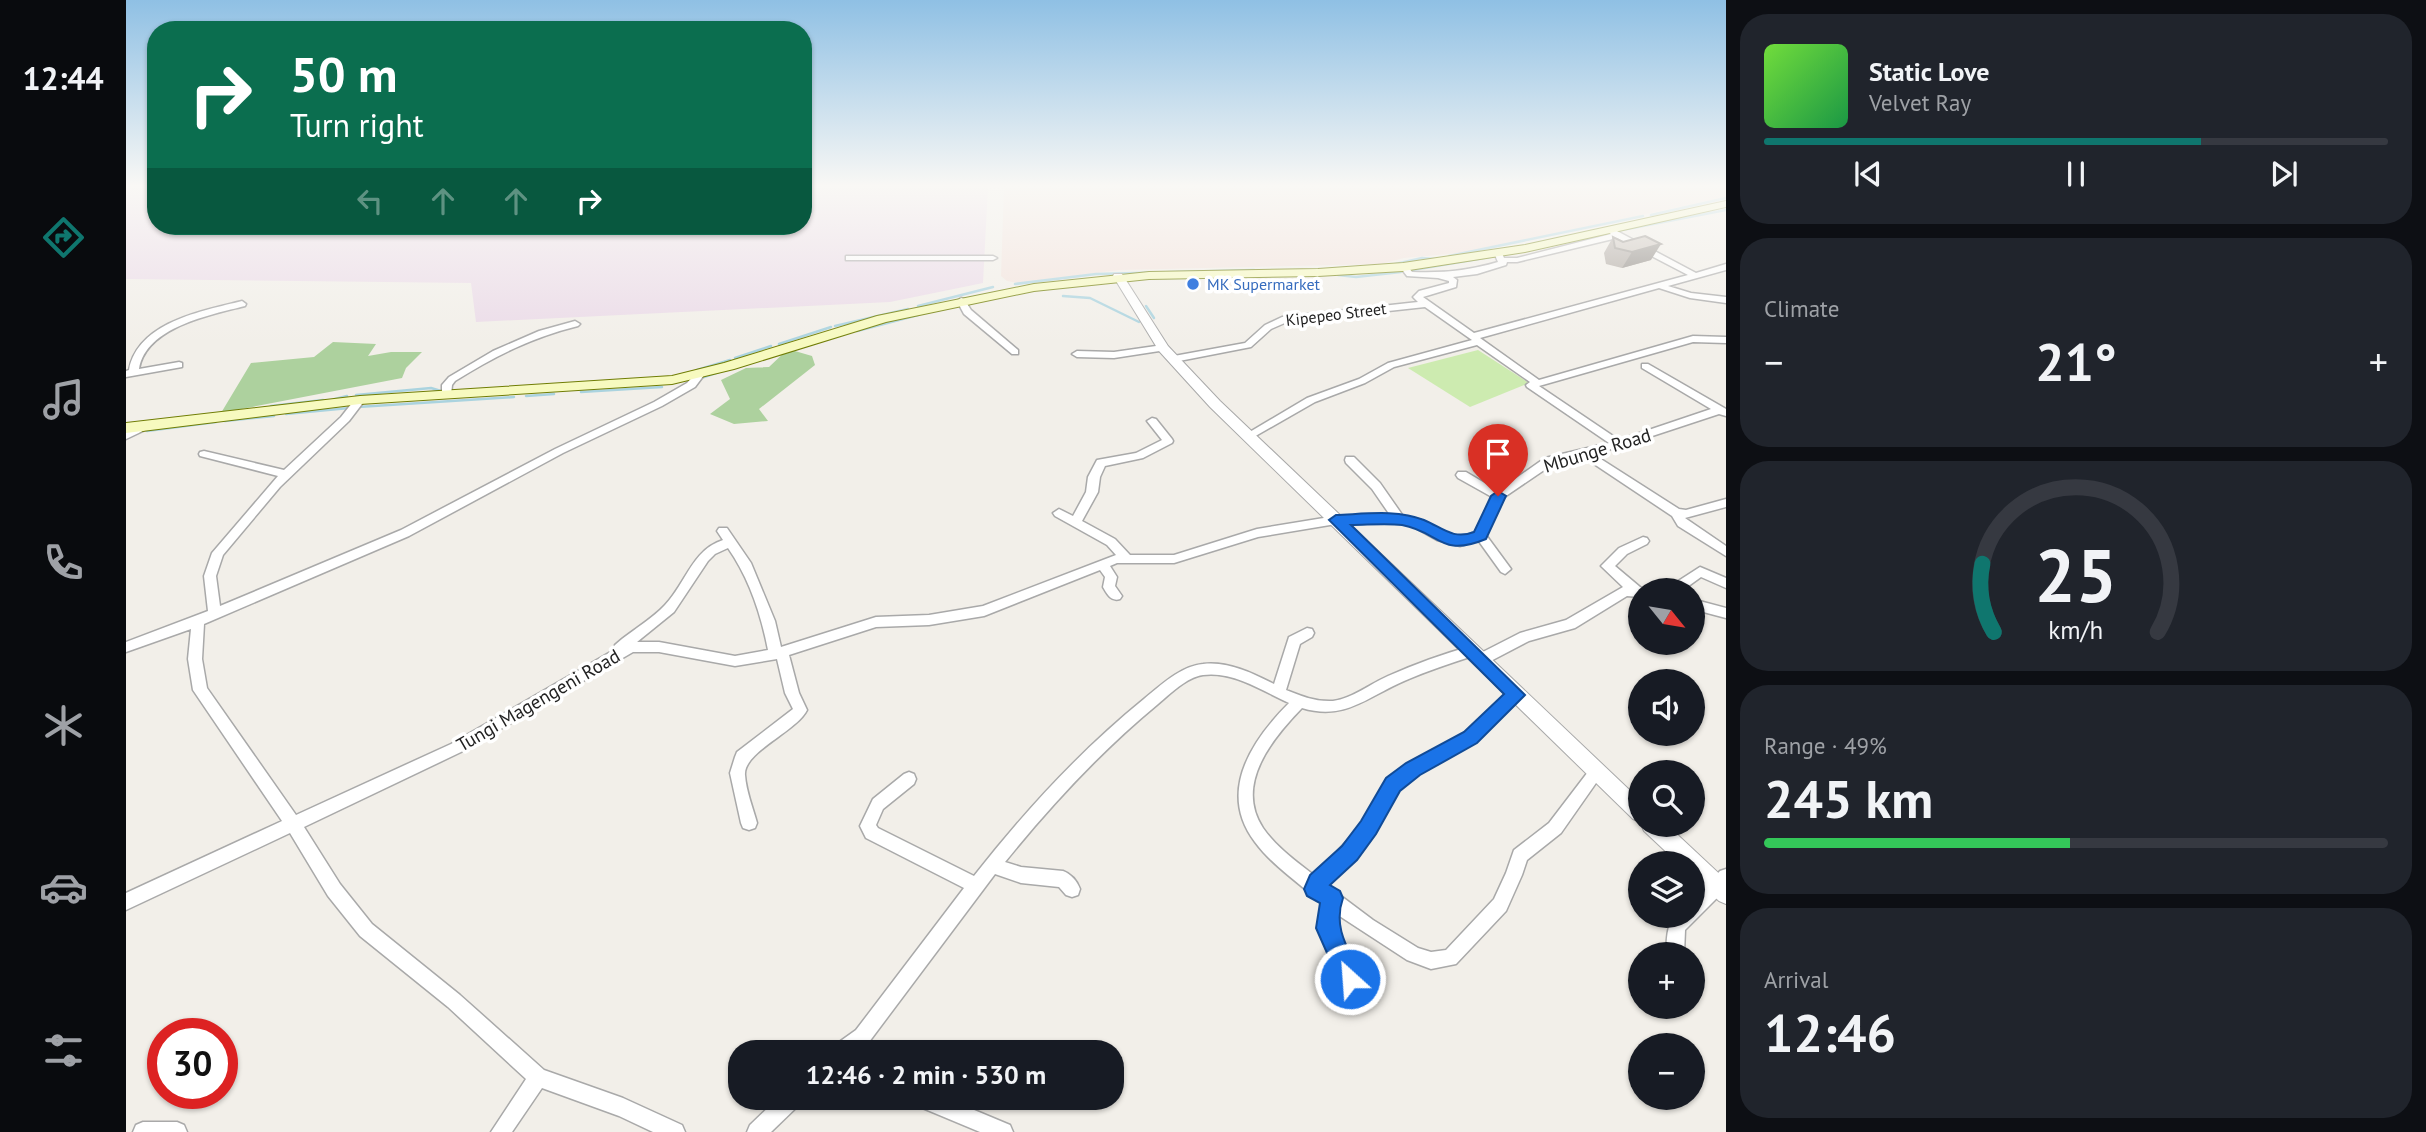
<!DOCTYPE html>
<html lang="en">
<head>
<meta charset="utf-8">
<style>
	:root { --surface:#171b24; --page:#20242c; --text:#f1f3f6; --muted:#9ea1a6; --line:#363941; --accent:#0f766e }
	body { margin:0; font-family:"PT Sans",sans-serif; background:var(--page); color:var(--text); height:100vh; display:flex; flex-direction:column; font-size:26px; white-space:nowrap }
	* { box-sizing:border-box; margin:0 }
	p { font-size:23px; color:var(--muted) }
	.icon { flex:none; width:38px; height:38px; fill:none; stroke:currentColor; stroke-width:2; stroke-linecap:round; stroke-linejoin:round }
	.map { position:relative; flex:1; overflow:hidden }
	.panel { display:flex; flex-direction:column; gap:14px; padding:14px; background:#0d0f14; width:700px }
	.panel>* { flex:none }
	.top-card { position:absolute; left:21px; top:21px; width:665px; height:214px; border-radius:28px; box-shadow:0 2px 5px #0004; background:#0b6e4f; color:#fff; overflow:hidden }
	.needle { width:46px; rotate:120deg }
	.controls { position:absolute; left:1502px; top:578px; display:grid; gap:14px }
	.controls a { display:grid; place-items:center; width:77px; height:77px; border-radius:50%; background:var(--surface); box-shadow:0 2px 5px #0004; font-size:35px }
	.speed { position:absolute; left:21px; top:1018px; display:flex; gap:14px; font-size:35px; font-weight:700; text-align:center }
	.speed>* { display:grid; place-content:center; width:91px; height:91px; border-radius:50%; background:var(--surface); box-shadow:0 2px 5px #0004; line-height:1 }
	.speed .limit { border:10px solid #d22; background:#fff; color:#111 }
	.pin { position:absolute; display:grid; place-items:center; width:60px; height:60px; color:#fff; margin:-72px -30px; border-radius:50% 50% 50% 0; rotate:-45deg; box-shadow:0 0 7px #0007 }
	.pin .icon { rotate:45deg }
	.me { position:absolute; width:77px; margin:-38px; rotate:334deg; stroke-linejoin:round; filter:drop-shadow(0 0 5px #0008) }
	.turn { display:flex; align-items:center; gap:24px; height:147px; padding:0 28px; font-size:32px }
	.turn .icon { width:91px; height:91px; stroke-width:2.5 }
	.turn b { display:block; font-size:49px; line-height:60px }
	.lanes { display:flex; align-items:center; height:66px; padding:0 28px; background:#0003; justify-content:center; gap:35px; direction:ltr }
	.lanes .off { opacity:.35 }
	.big { font-size:52px; font-weight:600; line-height:1.1 }
	.panel .widget { flex:1; display:flex; flex-direction:column; justify-content:center; gap:10px; min-width:0; padding:0 24px; border-radius:28px; background:var(--page) }
	.panel .dial { align-items:center; gap:0 }
	.dial svg { height:182px; overflow:visible; fill:none; stroke:var(--line); stroke-width:7; stroke-linecap:round; text-anchor:middle }
	.dial text { fill:var(--text); stroke:none }
	.song { display:flex; align-items:center; gap:21px }
	.cover { width:84px; height:84px; border-radius:10px; background:linear-gradient(135deg,hsl(100 70% 55%),hsl(140 70% 35%)) }
	.played { height:7px; border-radius:4px; background:linear-gradient(90deg,var(--accent) 70%,var(--line) 70%) }
	.keys { display:flex; justify-content:space-around; direction:ltr }
	.heat { display:flex; justify-content:space-between; align-items:center; font-size:38px; direction:ltr }
	.charge { height:10px; border-radius:5px; background:linear-gradient(90deg,#34c759 49%,var(--line) 0) }
	.trip { position:absolute; left:602px; top:1040px; width:396px; height:70px; border-radius:28px; background:var(--surface); box-shadow:0 2px 5px #0004; font-weight:600; line-height:70px; text-align:center }
	main { display:flex; flex:1; min-height:0 }
	.dock { display:flex; flex-direction:column; width:126px; justify-content:space-around; align-items:center; background:#090b0e; color:var(--muted) }
	.dock .icon { width:49px; height:49px }
	.dock .current { color:var(--accent) }
	.dock b { font-size:32px; color:var(--text) }
	.map>svg:first-child { display:block }
</style>
</head>
<body>
<main>
<nav class="dock">
<b>12:44</b>
<svg class="icon current" aria-label="directions" viewBox="0 0 24 24"><path d="M12 3l9 9-9 9-9-9zM9 14v-3h6M13 9l2 2-2 2"/></svg>
<svg class="icon" aria-label="music" viewBox="0 0 24 24"><path d="M9 18V5l10-2v13"/><circle cx="6" cy="18" r="3"/><circle cx="16" cy="16" r="3"/></svg>
<svg class="icon" aria-label="phone" viewBox="0 0 24 24"><path d="M5 4h4l2 5-3 2q2 4 5 5l2-3 5 2v4C11 20 4 13 5 4z"/></svg>
<svg class="icon" aria-label="climate" viewBox="0 0 24 24"><path d="M12 3v18M4 7l16 10M4 17L20 7"/></svg>
<svg class="icon" aria-label="car" viewBox="0 0 24 24"><path d="M5 17H2v-5l4-1 3-4h7l3 4 3 1v5h-3M9 17h6M6 11h13"/><circle cx="7" cy="17" r="2"/><circle cx="17" cy="17" r="2"/></svg>
<svg class="icon" aria-label="filters" viewBox="0 0 24 24"><path d="M4 7h16M4 17h16"/><circle cx="9" cy="7" r="2"/><circle cx="15" cy="17" r="2"/></svg>
</nav>
<div class="map">
<svg width="1600" height="1132" viewBox="0 0 1600 1132">
	<rect width="100%" height="100%" fill="#f2efe9"/>
	<path fill="#ebdbe8" d="M0,186H30V226H677V186H862L857,283L764,302L350,322L345,283L0,279Z"/>
	<path fill="#f3e3dd" d="M878,186H1600V197L1343,252L1278,258L1255,264L993,270L892,283L881,281L875,276Z"/>
	<path fill="#cdebb0" d="M1352,350L1403,383L1344,407L1282,368Z"/>
	<g fill="#add19e">
		<path d="M207,342L250,344L242,356L265,352H296L280,368L276,378L95,413L125,363L188,357Z"/>
		<path d="M662,349L686,356L689,365L633,409L642,421L608,424L584,414L604,399L595,380L620,368L643,367Z"/>
	</g>
	<g fill="none" stroke-linecap="round" stroke-linejoin="round">
		<g stroke="#aad3df" stroke-width="2.5">
			<path d="M1525,215L1600,198"/>
			<path d="M1491,231L1600,210"/>
			<path d="M1442,242L1482,234"/>
			<path d="M1323,256L1517,216"/>
			<path d="M1265,265L1296,258L1309,259"/>
			<path d="M1287,270L1364,257"/>
			<path d="M1212,275L1230,277L1275,272"/>
			<path d="M889,284L970,274L1128,270"/>
			<path d="M937,296L964,298L1013,322"/>
			<path d="M792,306L867,287"/>
			<path d="M1020,306L1028,318"/>
			<path d="M709,326L782,309"/>
			<path d="M731,331L792,315"/>
			<path d="M653,344L705,327"/>
			<path d="M609,358L645,346"/>
			<path d="M571,370L604,360"/>
			<path d="M575,378L593,372"/>
			<path d="M455,392L536,387"/>
			<path d="M230,395L305,388L315,391"/>
			<path d="M400,396L428,394"/>
			<path d="M209,399L221,396"/>
			<path d="M145,406L197,400"/>
			<path d="M232,407L388,397"/>
			<path d="M160,414L223,408"/>
			<path d="M99,421L148,416"/>
			<path d="M21,431L90,422"/>
		</g>
		<g stroke="#a9a9a9" stroke-width="3">
			<g id="minor">
				<path d="M1483,230H1489L1570,273L1600,264V270L1542,286L1565,293L1600,297V303L1564,298L1533,288L1354,338L1413,380L1567,336L1600,337V343L1567,342L1413,386L1493,440L1585,409L1516,368V364H1522L1600,409V416L1593,414L1496,446L1467,454L1553,509L1560,510L1600,499V507L1559,518L1600,546V556L1552,526L1546,516L1456,456L1427,464L1377,498L1360,535L1385,569L1379,574L1375,572L1352,540L1334,546L1311,540L1288,527L1273,523L1210,524L1132,537L1048,563H991L984,566L991,577L989,586L996,596L994,599C985,602 981,594 977,587L979,577L974,570L858,616L803,625L750,627L663,655L673,693L681,710C670,732 617,752 619,775C620,791 627,808 631,823L629,828L623,830L617,828L615,823L604,773L609,757L611,752L667,709L659,693L651,659L609,666L533,652H507L335,752L178,827L214,884L246,924L334,995L418,1070L497,1098L556,1125L559,1132H527L493,1116L416,1088L386,1132H365L400,1079L322,1007L234,936L202,896L164,833L0,910V893L156,821L67,690L62,659L65,629L0,652V642L82,611L78,576L86,553L152,476L74,456L73,454L74,452L78,451L158,470L215,417L230,398L234,397L239,400L223,421L154,487L97,555L90,576L94,606L275,530L429,449L528,402L561,383L570,373L573,372L578,375L569,387L536,406L437,453L283,536L78,624L76,659L81,688L170,815L325,744L488,650L489,645L496,639C510,628 527,618 539,605C560,583 566,550 597,540L591,531L593,528H601L625,563L649,621L655,647L750,617L803,615L857,606L990,555L981,545L929,516L927,513L933,509L947,516L960,492L962,477L971,460L1010,453L1036,440L1021,421L1026,418L1030,419L1046,439L1047,441L1046,443L1017,458L979,466L974,477L972,492L956,521L989,539L1004,555H1048L1131,529L1210,516L1264,515L1246,489L1220,463L1219,460L1220,457H1228L1254,483L1277,516L1296,521L1319,534L1334,538L1349,532L1366,497L1332,478L1330,475L1332,472H1340L1372,491L1419,458L1483,443L1401,387L1400,385L1404,382L1351,345L1268,367L1239,383L1189,402L1126,438L1122,439L1117,436L1181,398L1233,379L1262,363L1346,340L1299,307L1161,322L1145,329L1125,347L1048,362L1043,359L1048,356L1119,343L1139,325L1156,317L1292,302L1287,297L1293,291L1323,283V281L1312,278L1281,276L1274,267L1275,265H1281L1286,272C1318,273 1341,271 1372,262L1369,255L1370,253H1376L1378,258H1391L1485,234L1482,232ZM1491,238L1562,275L1348,333L1297,297L1330,287L1331,280L1327,277L1351,274L1380,265L1381,262H1391ZM602,548C623,578 635,614 642,650L609,656L533,642H511L548,612L582,561L589,554Z"/>
				<path d="M720,256H867L871,258L867,260H720Z"/>
				<path d="M835,298L838,299L845,310L892,350V354H886L838,314L831,301Z"/>
				<path d="M116,301L120,304L119,306C84,315 20,327 13,369L53,362L56,363V367L0,377V371L3,370C12,322 76,311 116,301Z"/>
				<path d="M449,321L454,324L452,326C407,337 369,356 329,381L326,385L325,395L321,396L316,393V385L323,377L367,351L413,331Z"/>
				<path d="M1037,345L1042,348L1040,350L988,358L951,357L946,354L951,351L988,352Z"/>
				<path d="M15,425L19,426L20,428L19,430L0,439V432Z"/>
				<path d="M1517,537L1521,538L1523,541L1521,544L1501,554L1489,566L1514,587L1518,589L1514,590V597L1501,596L1449,628L1403,641L1359,664L1354,665L1349,664L1347,660L1349,656L1394,633L1440,620L1497,587L1475,566L1493,548Z"/>
				<path d="M1574,567L1600,578V588L1575,577L1557,590H1541L1543,587Z"/>
				<path d="M1566,599L1600,608V618L1566,609Z"/>
				<path d="M1181,628L1186,629L1188,633L1186,637L1174,644L1160,690C1175,696 1190,702 1207,701C1227,698 1244,684 1262,676C1289,664 1317,654 1345,646L1350,647L1352,651L1350,655C1325,663 1301,671 1278,681C1241,697 1219,721 1176,708C1147,738 1108,784 1137,828C1150,847 1171,862 1189,876L1237,823L1262,779L1282,764L1340,734L1385,691L1390,689L1395,691L1397,695L1350,742L1292,774L1272,789L1249,833L1201,886L1213,892L1215,896L1247,920L1292,948L1305,952L1320,950L1368,899L1380,873L1388,850L1423,823L1465,768L1470,766L1475,768L1477,773L1435,833L1401,860L1396,875L1380,911L1330,964L1305,969L1281,960L1212,915L1210,928L1233,979L1230,985L1224,988L1218,985L1193,928L1198,904L1182,895L1180,890C1162,875 1143,861 1129,842C1091,792 1126,740 1163,703C1136,691 1108,671 1077,675C1061,677 1044,694 1032,704C975,751 926,804 879,862L895,867L937,871C945,874 951,881 954,889L952,895L946,897L940,895L933,887L895,883L869,874L740,1046L739,1052H707L709,1045L730,1030L838,888L740,838L734,826L747,799L778,774L783,772L788,774L790,779L788,784L757,809L750,825L752,828L848,876C899,811 954,751 1018,699C1035,685 1055,666 1077,664C1102,661 1126,673 1148,684L1163,637Z"/>
				<path d="M1600,869V889L1559,930L1558,954H1540C1541,940 1540,925 1550,915H1566V900L1594,871Z"/>
				<path d="M653,1097H676L674,1104L645,1132H621L624,1125Z"/>
				<path d="M785,1097H817L884,1125L887,1132H854L787,1104Z"/>
				<path d="M17,1122H51L58,1125L61,1132H7L10,1125Z"/>
			</g>
		</g>
		<g stroke="#a9a9a9" stroke-width="2">
			<g id="tertiary">
				<path d="M988,274H996L1042,346L1094,401L1514,800V822L1507,819L1084,407L1033,351L987,276Z"/>
				<path d="M1515,824H1540L1600,880V904L1593,901L1566,876V863H1552L1518,831Z"/>
			</g>
		</g>
		<g stroke="#707d05" stroke-width="2">
			<path id="secondary" d="M1600,201V207L1399,252L1277,271L1192,276L1023,279L908,291L760,322L608,369L546,384L234,404L0,433V423L234,396L546,376L598,363L751,316L908,284L1023,272L1192,269L1277,263L1399,245Z"/>
		</g>
		<use href="#minor" fill="#fff" fill-rule="evenodd"/>
		<use href="#tertiary" fill="#fff" fill-rule="evenodd"/>
		<use href="#secondary" fill="#f7fabf" fill-rule="evenodd"/>
	</g>
	<path fill="#aba49e" d="M1487,237L1497,242L1525,260L1496,268L1480,264L1478,253Z"/>
	<path fill="#8b8681" d="M1535,244L1525,260L1496,268L1506,252Z"/>
	<path fill="#c7bfb8" stroke="#8b8681" stroke-width="2" d="M1519,236L1535,244L1506,252L1489,248L1487,237L1497,242Z"/>
	<linearGradient id="sky" x2="0" y2="1"><stop stop-color="#8fc0e4"/><stop offset="0.54" stop-color="#f9f8f5"/><stop offset="1" stop-color="#f9f8f5" stop-opacity="0"/></linearGradient>
	<rect width="1600" height="344" fill="url(#sky)"/>
	<path fill="#1a73e8" stroke="#114b97" stroke-width="2" d="M1372,491L1380,496L1360,539C1314,558 1314,532 1276,525C1259,523 1241,525 1225,525L1399,695L1351,743L1294,775L1274,791L1250,834L1231,860L1204,885L1214,891L1217,898C1206,929 1224,951 1236,979L1232,987L1224,990L1216,987L1190,928L1194,903L1181,896L1178,889L1184,875L1216,846L1235,821L1260,778L1280,763L1338,732L1378,694L1203,520L1210,515C1238,514 1271,509 1298,520C1317,528 1327,540 1348,532L1365,496Z"/>
	<circle fill="#3f7fe0" stroke="#fff" stroke-width="2.5" cx="1067" cy="284" r="7"/>
	<g text-anchor="middle" dominant-baseline="central" stroke-width="7" stroke-linejoin="round" paint-order="stroke">
		<g font-size="16" fill="#366cbe" stroke="#fff" text-anchor="start">
			<text x="1081" y="284">MK Supermarket</text>
		</g>
		<g font-size="16" fill="#222" stroke="#fff">
			<text transform="translate(1210 314) rotate(-7)">Kipepeo Street</text>
		</g>
		<g font-size="19" fill="#222" stroke="#fff">
			<text transform="translate(1471 450) rotate(-17)">Mbunge Road</text>
			<text transform="translate(412 700) rotate(-30)">Tungi Magengeni Road</text>
		</g>
	</g>
</svg>
<div class="controls">
<a><svg class="needle" viewBox="-14 -14 28 28"><path d="M0-13l5 13h-10z" fill="#e53935"/><path d="M0 13l5-13h-10z" fill="#9ea1a6"/></svg></a>
<a><svg class="icon" aria-label="sound" viewBox="0 0 24 24"><path d="M4 9h4l5-4v14l-5-4H4zM17 9q2 3 0 6"/></svg></a>
<a><svg class="icon" aria-label="search" viewBox="0 0 24 24"><circle cx="10" cy="10" r="6"/><path d="M15 15l6 6"/></svg></a>
<a><svg class="icon" aria-label="layers" viewBox="0 0 24 24"><path d="M12 4l9 5-9 5-9-5zM3 14l9 5 9-5"/></svg></a>
<a>+</a>
<a>−</a>
</div>
<div class="speed"><div class="limit">30</div></div>
<div class="pin" style="left:1372px;top:496px;background:#d93025"><svg class="icon" aria-label="arrive" viewBox="0 0 24 24"><path d="M6 21V4h12l-3 4 3 4H6"/></svg></div>
<svg class="me" style="left:1224px;top:979px" viewBox="-20 -20 40 40"><circle r="17" fill="#1a73e8" stroke="#fff" stroke-width="3"/><path d="M0-11L8 9 0 5-8 9z" fill="#fff"/></svg>
<div class="trip">12:46 · 2 min · 530 m</div>
<div class="top-card">
<div class="turn"><svg class="icon" aria-label="right" viewBox="0 0 24 24"><path d="M7 20v-9h11M14 6l5 5-5 5"/></svg><div><b>50 m</b>Turn right</div></div>
<div class="lanes"><svg class="icon off" aria-label="left" viewBox="0 0 24 24"><path d="M17 20v-9H6M10 6l-5 5 5 5"/></svg><svg class="icon off" aria-label="ahead" viewBox="0 0 24 24"><path d="M12 20V5M6 11l6-6 6 6"/></svg><svg class="icon off" aria-label="ahead" viewBox="0 0 24 24"><path d="M12 20V5M6 11l6-6 6 6"/></svg><svg class="icon" aria-label="right" viewBox="0 0 24 24"><path d="M7 20v-9h11M14 6l5 5-5 5"/></svg></div>
</div>
</div>
<section class="panel">
<div class="widget">
<div class="song"><i class="cover"></i><div><b>Static Love</b><p>Velvet Ray</p></div></div>
<div class="played"></div>
<div class="keys"><svg class="icon" aria-label="previous" viewBox="0 0 24 24"><path d="M18 5L8 12l10 7zM5 5v14"/></svg><svg class="icon" aria-label="pause" viewBox="0 0 24 24"><path d="M8 5v14M16 5v14"/></svg><svg class="icon" aria-label="next" viewBox="0 0 24 24"><path d="M6 5l10 7-10 7zM19 5v14"/></svg></div>
</div>
<div class="widget"><p>Climate</p>
<div class="heat"><a>−</a><b class="big">21°</b><a>+</a></div>
</div>
<div class="widget dial"><svg viewBox="0 0 100 80">
<path d="M14 69A42 42 0 1 1 86 69"/>
<path d="M14 69A42 42 0 0 1 9 39" stroke="#0f766e"/>
<text x="50" y="56" font-size="32" font-weight="700">25</text>
<text x="50" y="72" font-size="11">km/h</text>
</svg></div>
<div class="widget"><p>Range · 49%</p><b class="big">245 km</b><div class="charge"></div></div>
<div class="widget"><p>Arrival</p><b class="big">12:46</b></div>
</section>
</main>
</body>
</html>
